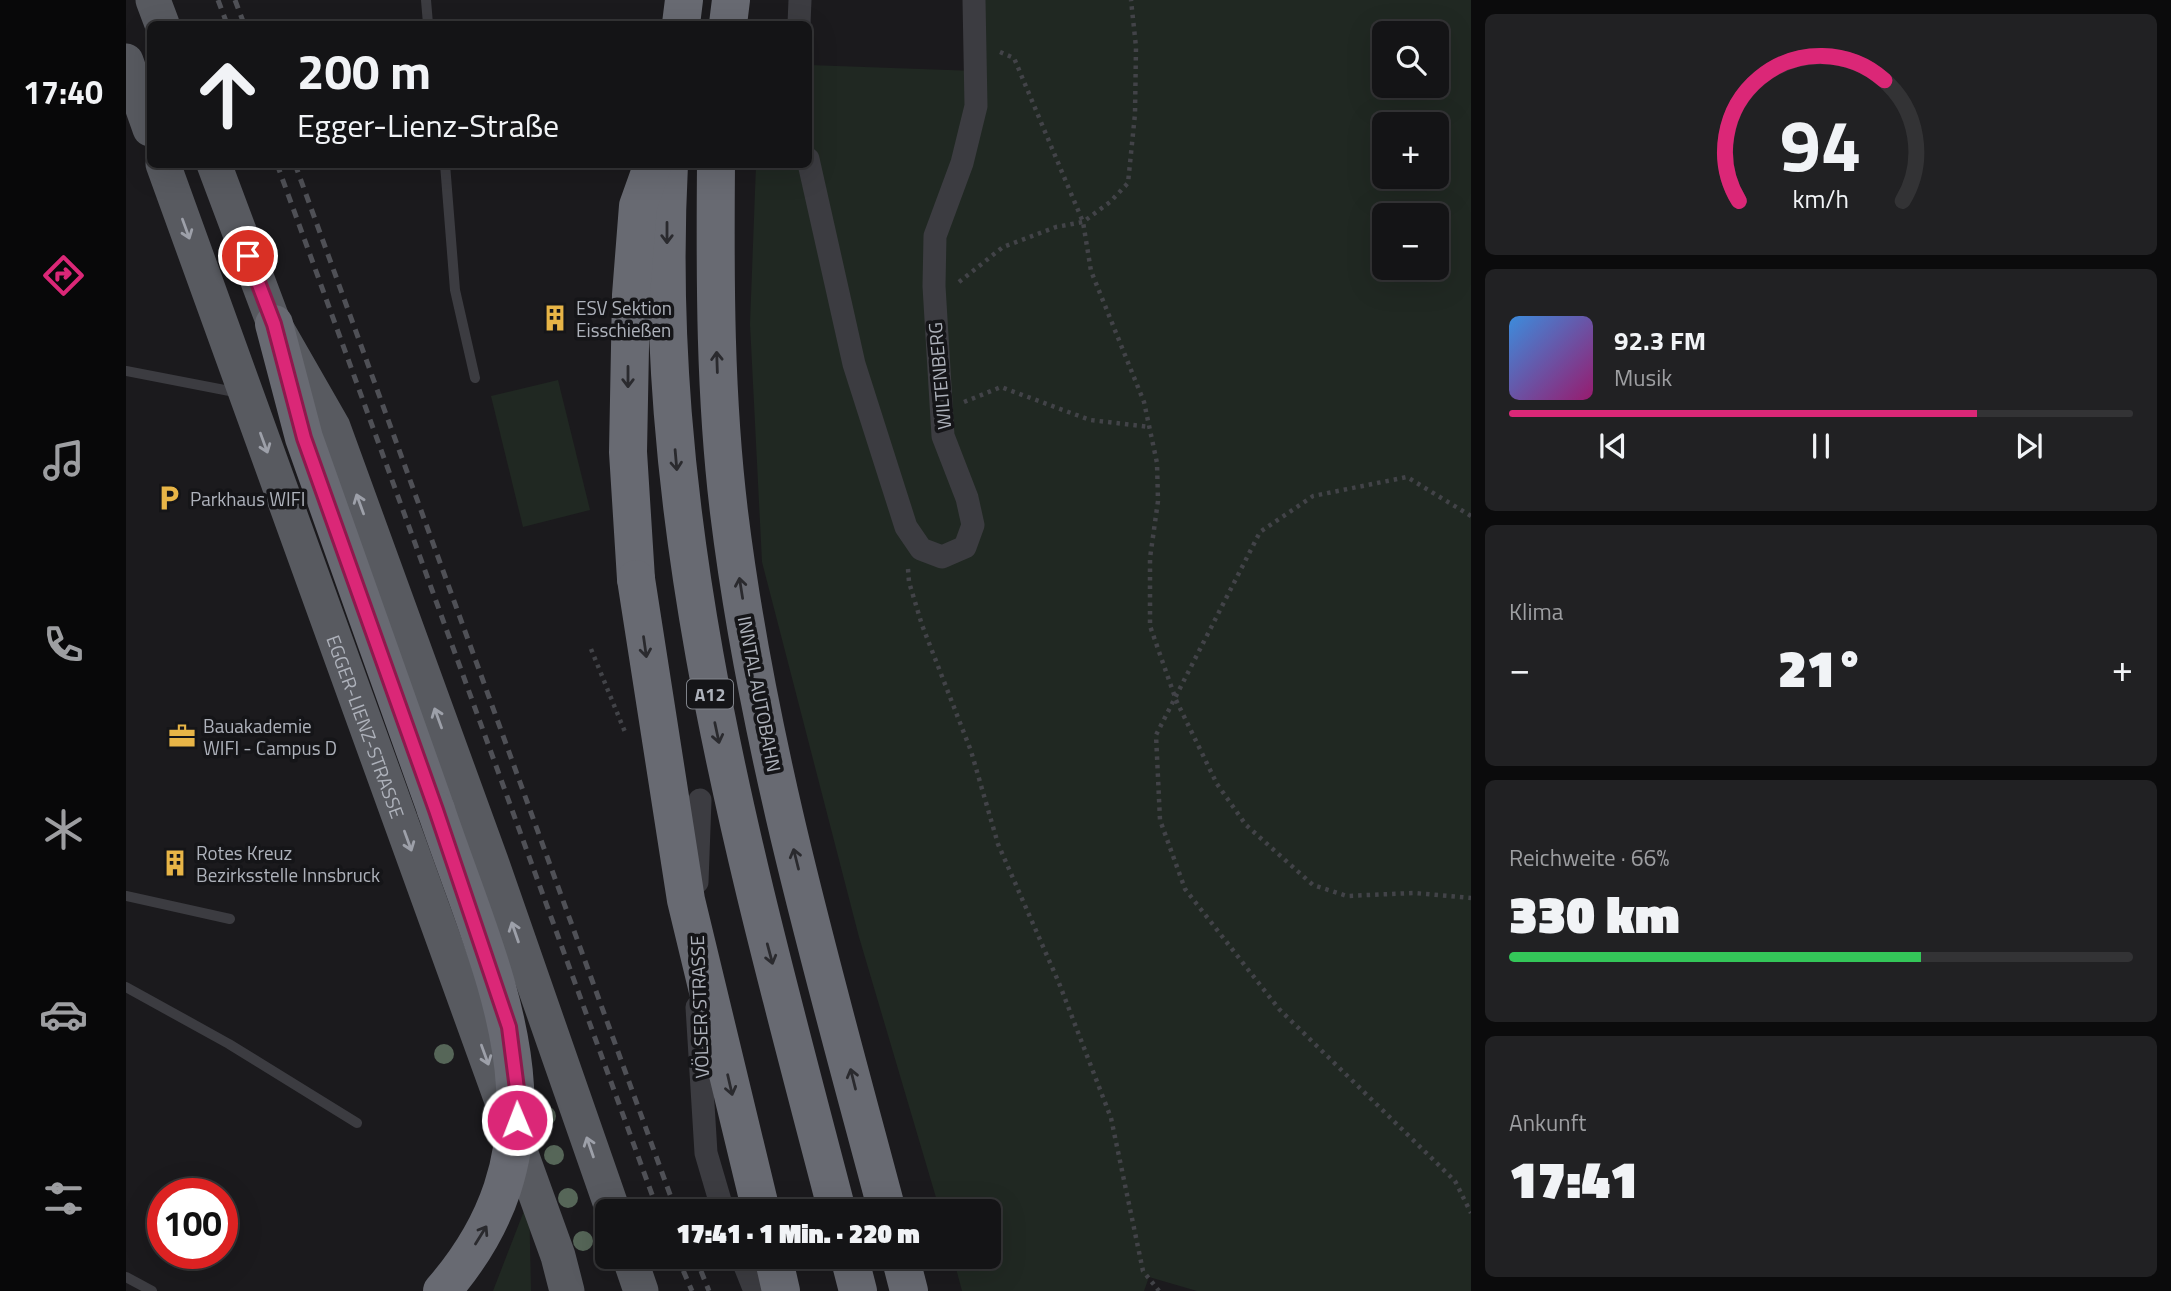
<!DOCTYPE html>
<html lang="de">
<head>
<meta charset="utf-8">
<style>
	:root { --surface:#141416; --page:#212123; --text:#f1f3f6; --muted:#9d9ea1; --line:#333335; --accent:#db2777 }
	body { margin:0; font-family:"Titillium Web",sans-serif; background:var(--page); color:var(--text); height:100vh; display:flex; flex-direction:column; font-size:26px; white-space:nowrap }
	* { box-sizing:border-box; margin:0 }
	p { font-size:23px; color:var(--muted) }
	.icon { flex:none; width:38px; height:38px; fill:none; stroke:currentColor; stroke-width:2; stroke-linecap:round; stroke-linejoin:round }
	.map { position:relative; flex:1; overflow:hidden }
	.side { display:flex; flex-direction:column; gap:14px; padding:14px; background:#0b0b0c; width:700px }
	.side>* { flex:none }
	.hud { position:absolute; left:21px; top:21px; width:665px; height:147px; border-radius:10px; box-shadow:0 7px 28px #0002,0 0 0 2px var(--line); background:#141416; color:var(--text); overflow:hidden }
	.fabs { position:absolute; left:1246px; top:21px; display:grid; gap:14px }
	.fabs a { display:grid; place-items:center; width:77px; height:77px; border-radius:10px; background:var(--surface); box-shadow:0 7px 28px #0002,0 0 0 2px var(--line); font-size:35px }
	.speed { position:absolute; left:21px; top:1178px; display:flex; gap:14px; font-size:35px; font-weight:700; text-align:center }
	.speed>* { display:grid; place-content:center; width:91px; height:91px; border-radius:50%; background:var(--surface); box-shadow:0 7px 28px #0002,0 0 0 2px var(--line); line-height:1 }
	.speed .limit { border:10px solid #d22; background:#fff; color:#111 }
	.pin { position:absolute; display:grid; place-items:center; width:60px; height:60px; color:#fff; margin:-30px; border:4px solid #fff; border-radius:50%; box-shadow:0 2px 7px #0007 }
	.me { position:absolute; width:77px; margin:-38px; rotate:359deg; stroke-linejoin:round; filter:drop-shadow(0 0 5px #0008) }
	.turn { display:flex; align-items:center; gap:24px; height:147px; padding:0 35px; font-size:32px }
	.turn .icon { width:91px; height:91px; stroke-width:2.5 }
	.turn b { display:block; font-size:49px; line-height:60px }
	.big { font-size:52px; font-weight:800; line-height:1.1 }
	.side .widget { flex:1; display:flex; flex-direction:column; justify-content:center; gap:10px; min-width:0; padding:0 24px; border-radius:10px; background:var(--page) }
	.side .dial { align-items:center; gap:0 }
	.dial svg { height:182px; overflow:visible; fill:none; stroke:var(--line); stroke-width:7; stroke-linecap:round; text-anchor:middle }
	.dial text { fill:var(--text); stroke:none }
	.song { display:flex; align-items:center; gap:21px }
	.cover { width:84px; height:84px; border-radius:10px; background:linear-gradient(135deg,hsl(210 70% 55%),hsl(320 70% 35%)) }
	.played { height:7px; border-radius:4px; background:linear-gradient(90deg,var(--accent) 75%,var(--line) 75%) }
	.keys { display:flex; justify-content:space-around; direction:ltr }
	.heat { display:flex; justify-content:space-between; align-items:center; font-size:38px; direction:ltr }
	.charge { height:10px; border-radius:5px; background:linear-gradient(90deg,#34c759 66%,var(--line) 0) }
	.trip { position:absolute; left:469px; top:1199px; width:406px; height:70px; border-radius:10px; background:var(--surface); box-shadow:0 7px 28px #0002,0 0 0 2px var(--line); font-weight:800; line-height:70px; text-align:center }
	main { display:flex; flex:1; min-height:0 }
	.menu { display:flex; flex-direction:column; width:126px; justify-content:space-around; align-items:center; background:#080809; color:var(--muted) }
	.menu .icon { width:49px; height:49px }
	.menu .on { color:var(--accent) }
	.menu b { font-size:32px; color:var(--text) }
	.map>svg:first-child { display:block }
</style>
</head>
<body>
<main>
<nav class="menu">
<b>17:40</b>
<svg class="icon on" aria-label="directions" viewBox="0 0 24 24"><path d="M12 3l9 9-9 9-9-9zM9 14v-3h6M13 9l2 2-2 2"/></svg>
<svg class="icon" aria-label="music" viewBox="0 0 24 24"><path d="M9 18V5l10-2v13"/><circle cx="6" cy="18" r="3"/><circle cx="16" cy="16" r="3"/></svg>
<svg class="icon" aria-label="phone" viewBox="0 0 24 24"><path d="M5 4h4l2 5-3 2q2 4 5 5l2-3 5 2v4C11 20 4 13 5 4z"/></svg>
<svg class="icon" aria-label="climate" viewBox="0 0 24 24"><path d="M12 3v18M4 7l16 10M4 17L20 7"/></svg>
<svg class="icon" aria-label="car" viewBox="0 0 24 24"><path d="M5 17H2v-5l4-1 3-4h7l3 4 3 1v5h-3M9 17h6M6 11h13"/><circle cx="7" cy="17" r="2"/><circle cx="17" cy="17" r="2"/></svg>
<svg class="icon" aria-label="filters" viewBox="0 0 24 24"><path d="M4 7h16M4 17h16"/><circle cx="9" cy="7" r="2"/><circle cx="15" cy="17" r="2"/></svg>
</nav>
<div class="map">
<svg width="1345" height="1291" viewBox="0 0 1345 1291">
	<rect width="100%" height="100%" fill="#1b1a1d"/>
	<g fill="#202822" fill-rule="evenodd">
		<path d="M850,0H1345V1291H1071L1023,1277L1018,1291H836L827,1257L863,1256V1211H814L733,937L636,562L624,324L630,165L682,164L683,65L850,71ZM1258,33H1311V86H1258ZM1258,124H1311V177H1258ZM1258,215H1311V268H1258Z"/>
		<path d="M432,380L464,510L397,527L365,396Z"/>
		<path d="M403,1198L405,1291H367Z"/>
	</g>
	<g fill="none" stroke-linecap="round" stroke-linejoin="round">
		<g stroke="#424348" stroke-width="4.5" stroke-dasharray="3.5 5" stroke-linecap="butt">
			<path d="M874,52L888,58L957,222L965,271L1018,402L1031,463L1032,501L1024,558V626L1050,700L1091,784L1120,825L1187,885L1221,896L1288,893L1345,898"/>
			<path d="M833,282L877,247L930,227L957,222L984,202L1002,183L1009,114L1010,47L1005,0"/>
			<path d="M838,402L875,387L964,420L1024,427"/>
			<path d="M1345,516L1281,477L1187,496L1134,532L1030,735L1034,820L1059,889L1153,1009L1329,1181L1345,1213"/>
			<path d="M782,569L783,582L796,625L845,751L872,844L933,983L985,1118L1017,1271L1033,1291"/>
			<path d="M465,649L499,732"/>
		</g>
		<g stroke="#3c3c41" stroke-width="10">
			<path d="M300,0L302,24"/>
			<path d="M319,164L329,290L349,378"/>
			<path d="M0,371L114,393"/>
			<path d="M0,896L104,919"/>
			<path d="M0,987L103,1044L231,1123"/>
			<path d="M0,1277L26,1291"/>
		</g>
		<g stroke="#3c3c41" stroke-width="23">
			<path d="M673,24L674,0"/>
			<path d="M682,159L728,364L780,527L795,549L816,557L839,547L847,525L841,498L817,436L808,286L809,236L836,163L850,106L848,0"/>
			<path d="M571,882L574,800"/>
			<path d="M571,1007L580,1153L597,1211"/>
			<path d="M615,1256L629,1291"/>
		</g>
		<g stroke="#585a60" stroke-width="35">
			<path d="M27,0L36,24"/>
			<path d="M0,61L24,129"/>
			<path id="s1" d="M37,164L432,1256L441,1291"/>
			<path d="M88,164L148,324L207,427L365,861L487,1211"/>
			<path d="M503,1256L515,1291"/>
		</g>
		<g stroke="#686a72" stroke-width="38">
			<path d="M555,24L558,0"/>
			<path d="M602,24L605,0"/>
			<path d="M543,164C524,531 620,861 711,1211"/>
			<path d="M590,164C589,281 589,396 603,512C632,749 700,981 761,1211"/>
			<path d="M148,324L178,438L310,810"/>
			<path d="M510,579L502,452L505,295L512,206L527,164"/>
			<path d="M647,1256L655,1291"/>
			<path d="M723,1256L732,1291"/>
			<path d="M774,1256L783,1291"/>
		</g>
		<g stroke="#4f5056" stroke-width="5" stroke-dasharray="9 7" stroke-linecap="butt">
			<path d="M92,0L101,24"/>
			<path d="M109,0L118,24"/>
			<path d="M151,164L532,1211"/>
			<path d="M169,164L550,1211"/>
			<path d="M551,1256L566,1291"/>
			<path d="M569,1256L583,1291"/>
		</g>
		<g stroke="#686a72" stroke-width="38">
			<path d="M510,579L560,900L635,1211"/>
			<path d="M310,810C367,979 453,1133 316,1291"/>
		</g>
	</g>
	<g fill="#566658">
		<circle cx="318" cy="1054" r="10"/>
		<circle cx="420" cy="1116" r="10"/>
		<circle cx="428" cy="1155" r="10"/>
		<circle cx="442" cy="1198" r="10"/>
		<circle cx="457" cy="1241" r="10"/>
	</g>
	<defs><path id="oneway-shaft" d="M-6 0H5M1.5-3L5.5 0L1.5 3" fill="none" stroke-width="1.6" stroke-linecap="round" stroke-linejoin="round" transform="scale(1.75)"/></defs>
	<g stroke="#9da0a9">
		<use href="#oneway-shaft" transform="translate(60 229) rotate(70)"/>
		<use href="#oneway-shaft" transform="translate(138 443) rotate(70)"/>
		<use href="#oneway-shaft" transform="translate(234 504) rotate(-110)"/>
		<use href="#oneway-shaft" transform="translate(312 718) rotate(-110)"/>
		<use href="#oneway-shaft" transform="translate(282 841) rotate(70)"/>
		<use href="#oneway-shaft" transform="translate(389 932) rotate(-109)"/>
		<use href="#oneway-shaft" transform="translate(359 1055) rotate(70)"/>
		<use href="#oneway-shaft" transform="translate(464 1147) rotate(-109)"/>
	</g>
	<g stroke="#2a2a2e">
		<use href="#oneway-shaft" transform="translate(541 233) rotate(90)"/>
		<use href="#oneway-shaft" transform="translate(591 362) rotate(-92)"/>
		<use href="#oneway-shaft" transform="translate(502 377) rotate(90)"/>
		<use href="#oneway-shaft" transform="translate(550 460) rotate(85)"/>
		<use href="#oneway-shaft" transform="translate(615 588) rotate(-99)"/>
		<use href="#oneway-shaft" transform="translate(519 647) rotate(82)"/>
		<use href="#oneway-shaft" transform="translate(591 733) rotate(78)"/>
		<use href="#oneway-shaft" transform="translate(670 859) rotate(-104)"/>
		<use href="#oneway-shaft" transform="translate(644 954) rotate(75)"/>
		<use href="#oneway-shaft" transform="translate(727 1079) rotate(-104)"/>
		<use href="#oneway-shaft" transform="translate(604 1085) rotate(77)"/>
		<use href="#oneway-shaft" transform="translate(355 1235) rotate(-58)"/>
	</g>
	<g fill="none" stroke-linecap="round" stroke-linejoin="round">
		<g stroke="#8e194d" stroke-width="18">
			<path id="route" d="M122,256L148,324L178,438L310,810L383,1027L391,1089V1120"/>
		</g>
		<use href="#route" stroke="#db2777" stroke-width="12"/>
	</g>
	<defs>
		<g id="building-bare" transform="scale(2.1)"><path d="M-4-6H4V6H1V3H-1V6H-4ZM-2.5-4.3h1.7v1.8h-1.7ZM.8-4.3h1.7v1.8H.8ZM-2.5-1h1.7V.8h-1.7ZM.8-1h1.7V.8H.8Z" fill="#e8b547" stroke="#151518" stroke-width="2.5" paint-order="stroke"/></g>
		<g id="parking-bare" transform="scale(2.1)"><path d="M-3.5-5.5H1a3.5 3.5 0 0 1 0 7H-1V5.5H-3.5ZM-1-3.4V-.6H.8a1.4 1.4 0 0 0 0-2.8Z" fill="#e8b547" stroke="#151518" stroke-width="2.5" paint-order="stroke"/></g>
		<g id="office-bare" transform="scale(2.1)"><path d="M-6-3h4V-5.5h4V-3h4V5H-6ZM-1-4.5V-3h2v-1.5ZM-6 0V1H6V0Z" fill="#e8b547" stroke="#151518" stroke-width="2.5" paint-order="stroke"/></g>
	</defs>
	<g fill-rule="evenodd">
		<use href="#building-bare" x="429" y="318"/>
		<use href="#parking-bare" x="43" y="498"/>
		<use href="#office-bare" x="56" y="736"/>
		<use href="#building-bare" x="49" y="863"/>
	</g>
	<g text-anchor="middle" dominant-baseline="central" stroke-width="7" stroke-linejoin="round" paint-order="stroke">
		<rect fill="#151518" stroke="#80838a" stroke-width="2" x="561" y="679.5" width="46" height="29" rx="5"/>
		<g font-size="18" font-weight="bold" fill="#aeb2bb">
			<text x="584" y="694">A12</text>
		</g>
		<g font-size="19" fill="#aeb2bb" stroke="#151518" text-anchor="start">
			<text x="450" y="307">ESV Sektion<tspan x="450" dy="22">Eisschießen</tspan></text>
			<text x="64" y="498">Parkhaus WIFI</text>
			<text x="77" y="725">Bauakademie<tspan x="77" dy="22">WIFI - Campus D</tspan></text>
			<text x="70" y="852">Rotes Kreuz<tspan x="70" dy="22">Bezirksstelle Innsbruck</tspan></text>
		</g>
		<g font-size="19" fill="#aeb2bb" stroke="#151518">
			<text transform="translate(813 376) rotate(-95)">WILTENBERG</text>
			<text transform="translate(634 694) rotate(79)">INNTAL AUTOBAHN</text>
			<text stroke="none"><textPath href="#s1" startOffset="598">EGGER-LIENZ-STRASSE</textPath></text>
			<text transform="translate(573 1007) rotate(-92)">VÖLSER STRASSE</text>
		</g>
	</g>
</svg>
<div class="fabs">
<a><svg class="icon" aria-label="search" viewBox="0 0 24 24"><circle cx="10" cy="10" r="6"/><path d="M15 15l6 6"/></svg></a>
<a>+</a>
<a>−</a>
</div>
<div class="speed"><div class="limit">100</div></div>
<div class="pin" style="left:122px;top:256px;background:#d93025"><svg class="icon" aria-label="arrive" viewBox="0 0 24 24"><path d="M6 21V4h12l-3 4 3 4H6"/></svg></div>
<svg class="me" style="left:391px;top:1120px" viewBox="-20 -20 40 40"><circle r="17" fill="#db2777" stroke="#fff" stroke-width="3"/><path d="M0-11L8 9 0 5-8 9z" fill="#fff"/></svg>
<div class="trip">17:41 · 1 Min. · 220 m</div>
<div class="hud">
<div class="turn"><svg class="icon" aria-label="ahead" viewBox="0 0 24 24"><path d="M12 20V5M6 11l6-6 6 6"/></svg><div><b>200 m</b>Egger-Lienz-Straße</div></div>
</div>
</div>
<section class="side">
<div class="widget dial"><svg viewBox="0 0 100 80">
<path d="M14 69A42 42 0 1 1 86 69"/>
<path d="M14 69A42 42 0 0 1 78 16" stroke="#db2777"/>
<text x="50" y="56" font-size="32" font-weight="700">94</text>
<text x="50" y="72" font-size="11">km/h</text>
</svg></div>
<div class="widget">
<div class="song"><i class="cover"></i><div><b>92.3 FM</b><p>Musik</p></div></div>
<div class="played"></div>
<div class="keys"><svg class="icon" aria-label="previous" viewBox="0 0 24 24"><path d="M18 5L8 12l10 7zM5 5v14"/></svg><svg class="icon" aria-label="pause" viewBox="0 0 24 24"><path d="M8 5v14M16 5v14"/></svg><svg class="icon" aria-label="next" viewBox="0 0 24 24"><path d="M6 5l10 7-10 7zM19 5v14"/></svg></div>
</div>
<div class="widget"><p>Klima</p>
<div class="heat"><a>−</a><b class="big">21°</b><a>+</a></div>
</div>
<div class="widget"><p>Reichweite · 66%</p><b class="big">330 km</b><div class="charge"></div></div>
<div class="widget"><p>Ankunft</p><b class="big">17:41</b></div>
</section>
</main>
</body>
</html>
